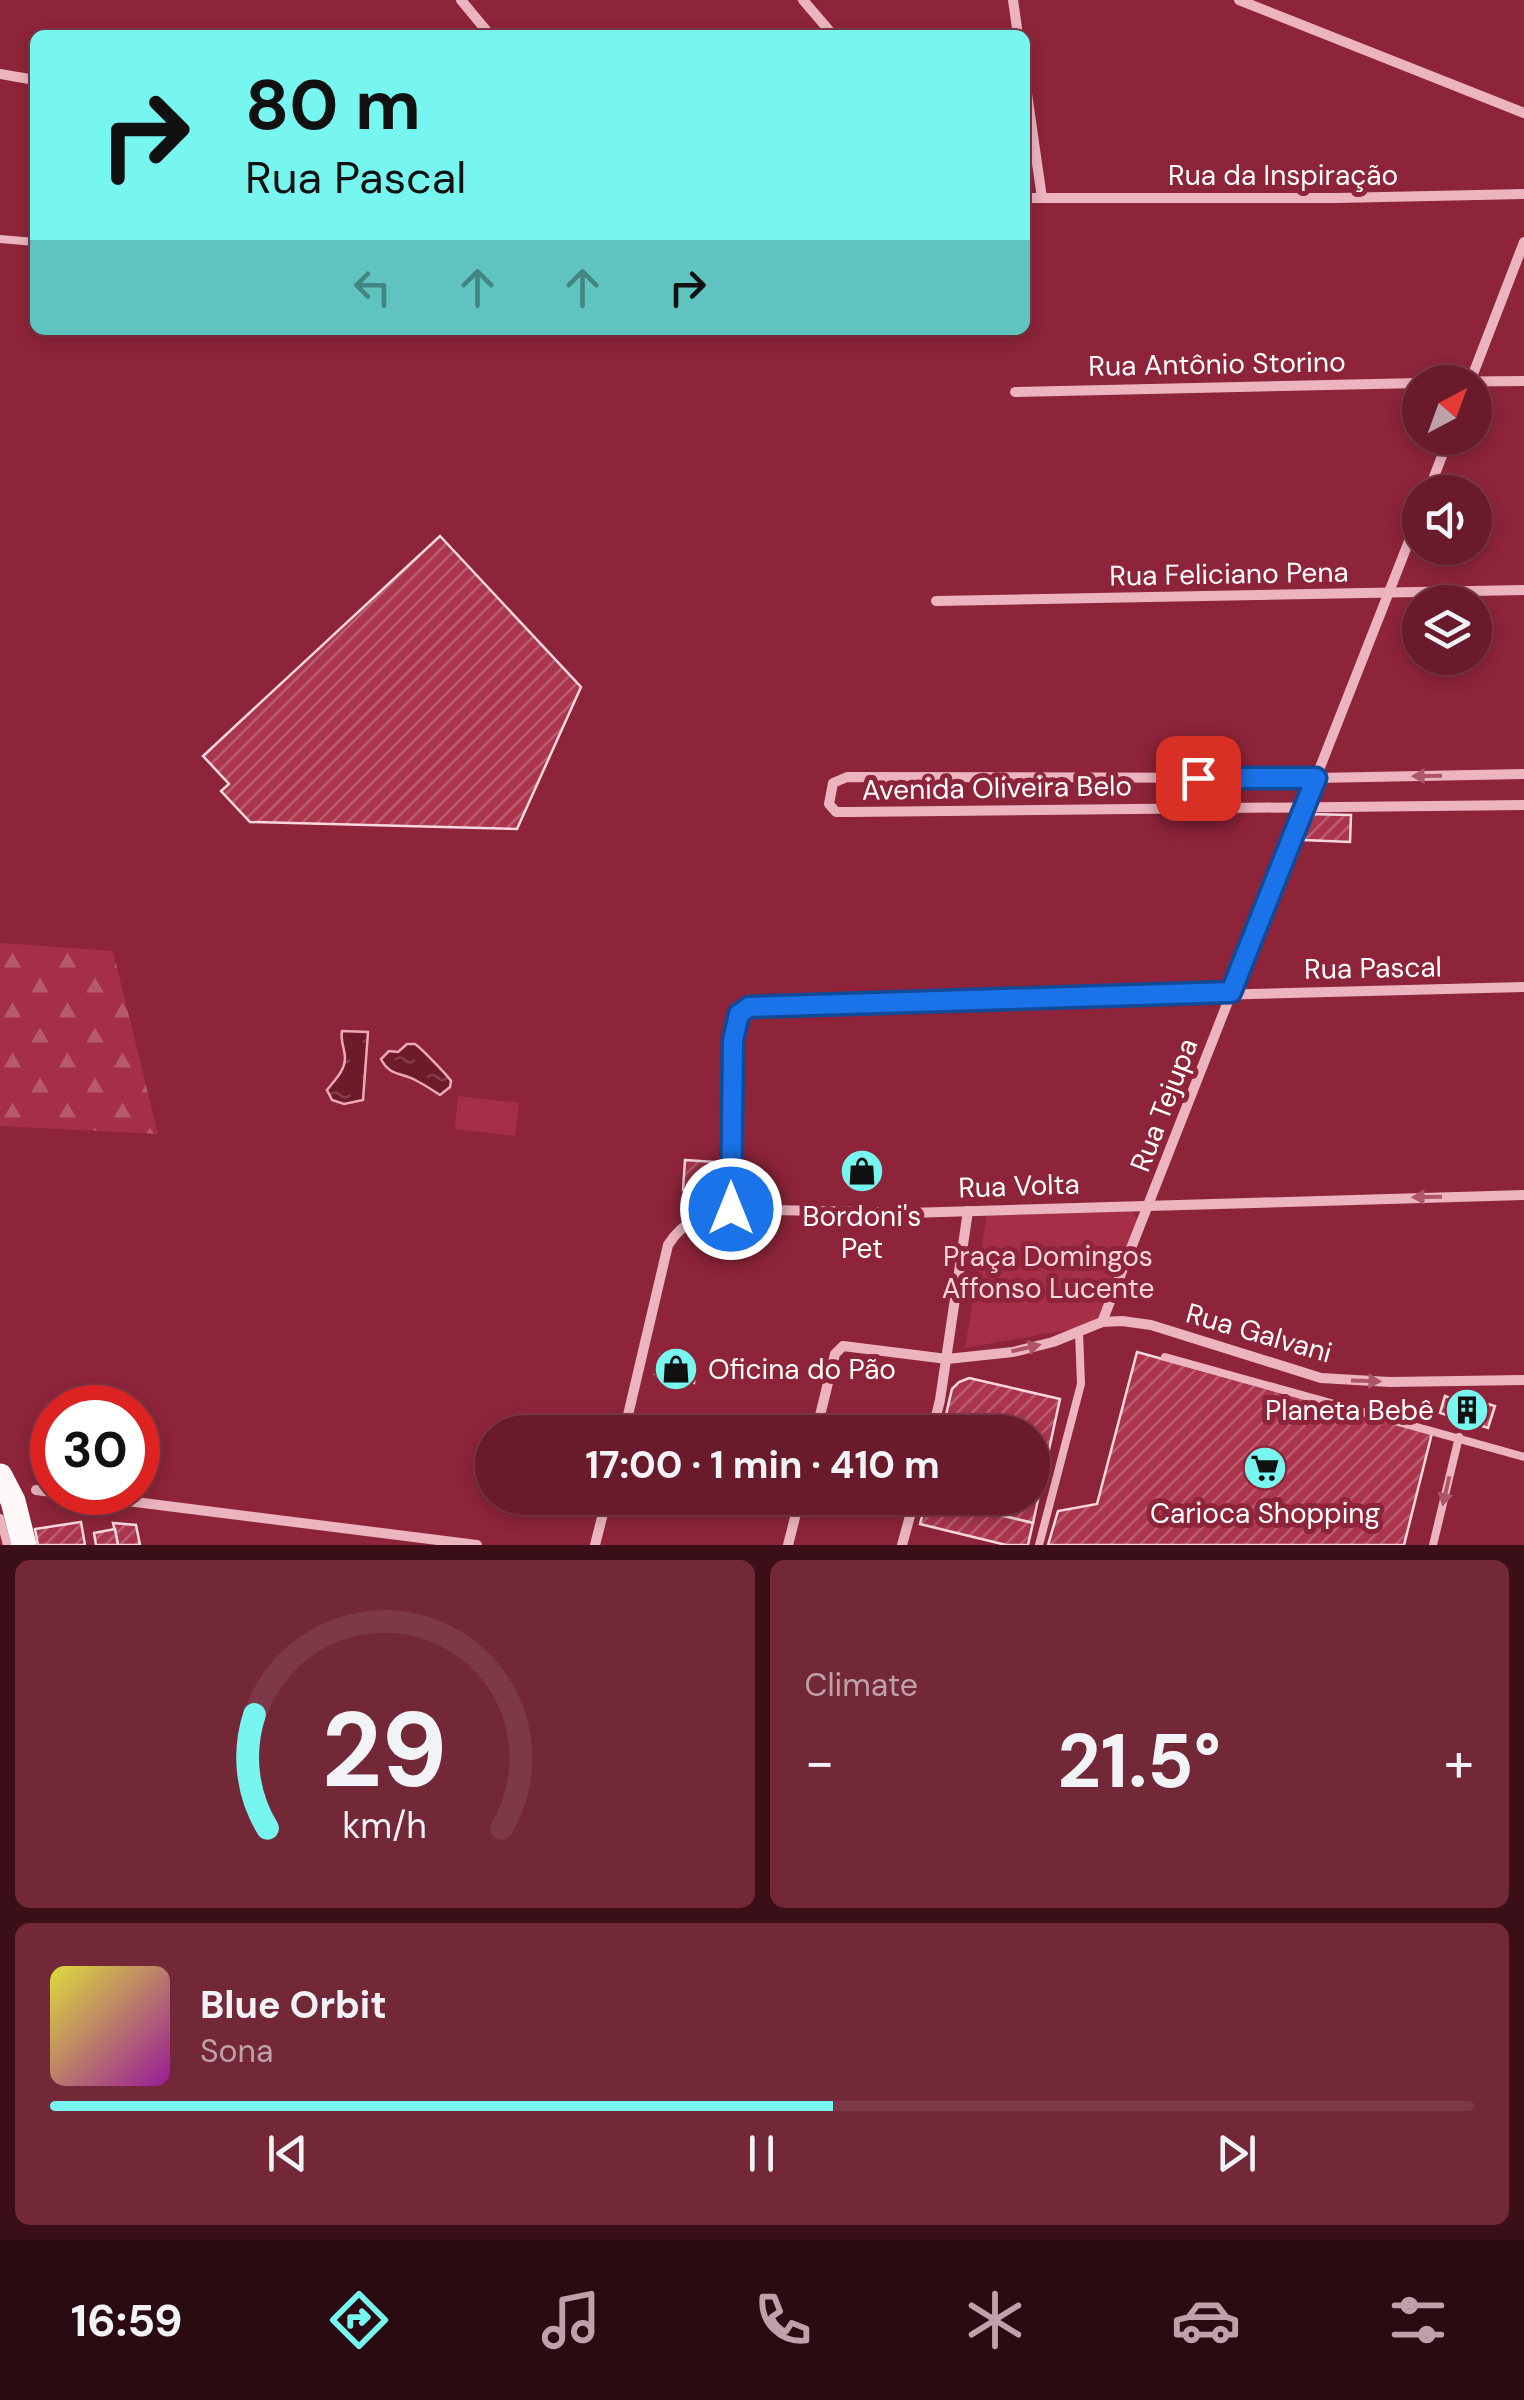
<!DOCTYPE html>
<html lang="en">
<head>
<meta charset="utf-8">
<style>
	:root { --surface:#6a1b2b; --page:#722837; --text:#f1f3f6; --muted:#bea1a9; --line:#7d3947; --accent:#77f5ef }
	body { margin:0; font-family:"DM Sans",sans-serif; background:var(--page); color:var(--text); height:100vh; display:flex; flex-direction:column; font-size:38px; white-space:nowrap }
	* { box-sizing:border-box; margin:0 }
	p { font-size:32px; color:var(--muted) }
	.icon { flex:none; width:55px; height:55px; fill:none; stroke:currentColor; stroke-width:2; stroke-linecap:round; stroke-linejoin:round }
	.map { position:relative; height:1545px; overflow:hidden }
	.drawer { display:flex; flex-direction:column; gap:15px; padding:15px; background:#3a0f18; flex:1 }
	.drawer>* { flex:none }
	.top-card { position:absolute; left:30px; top:30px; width:1000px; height:305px; border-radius:15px; box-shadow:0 5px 15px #0003,0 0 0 2px var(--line); background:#77f5ef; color:#111; overflow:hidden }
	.needle { width:65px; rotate:41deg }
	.tools { position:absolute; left:1402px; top:365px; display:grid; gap:20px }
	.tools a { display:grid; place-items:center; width:90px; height:90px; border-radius:50%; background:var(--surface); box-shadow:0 5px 15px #0003,0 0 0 2px var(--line); font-size:50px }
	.speed { position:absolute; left:30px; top:1385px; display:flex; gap:20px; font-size:50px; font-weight:700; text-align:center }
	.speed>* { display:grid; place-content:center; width:130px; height:130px; border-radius:50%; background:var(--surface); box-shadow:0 5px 15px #0003,0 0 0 2px var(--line); line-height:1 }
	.speed .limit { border:15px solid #d22; background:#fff; color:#111 }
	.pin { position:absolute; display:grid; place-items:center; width:85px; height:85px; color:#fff; margin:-42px; border-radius:20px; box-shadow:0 5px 15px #0006 }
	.me { position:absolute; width:110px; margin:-55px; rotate:0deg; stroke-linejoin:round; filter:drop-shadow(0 0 8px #0008) }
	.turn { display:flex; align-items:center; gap:35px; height:210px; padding:0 50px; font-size:45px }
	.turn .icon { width:130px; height:130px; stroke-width:2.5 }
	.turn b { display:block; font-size:70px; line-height:85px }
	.lanes { display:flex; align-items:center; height:95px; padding:0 50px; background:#0003; justify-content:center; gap:50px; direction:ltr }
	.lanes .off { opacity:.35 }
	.big { font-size:75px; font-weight:700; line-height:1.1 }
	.drawer .widget { flex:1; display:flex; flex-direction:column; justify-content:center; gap:15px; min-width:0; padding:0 35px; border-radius:15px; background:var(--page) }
	.drawer .dial { align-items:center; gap:0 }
	.dial svg { height:260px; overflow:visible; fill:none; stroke:var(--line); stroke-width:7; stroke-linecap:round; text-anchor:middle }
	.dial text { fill:var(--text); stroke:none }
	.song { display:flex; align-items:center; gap:30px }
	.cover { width:120px; height:120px; border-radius:15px; background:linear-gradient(135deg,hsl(60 70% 55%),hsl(300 70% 35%)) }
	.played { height:10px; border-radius:5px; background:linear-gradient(90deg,var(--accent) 55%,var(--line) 55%) }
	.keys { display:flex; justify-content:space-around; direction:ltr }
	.heat { display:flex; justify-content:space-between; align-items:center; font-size:55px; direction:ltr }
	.drawer .tiles { flex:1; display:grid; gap:15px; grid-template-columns:1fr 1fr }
	.widget:last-child { grid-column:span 2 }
	.trip { position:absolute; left:475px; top:1415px; width:575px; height:100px; border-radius:50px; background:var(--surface); box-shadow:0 5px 15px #0003,0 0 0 2px var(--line); font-weight:700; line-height:100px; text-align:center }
	.dock { display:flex; height:160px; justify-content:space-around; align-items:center; background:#2a0b11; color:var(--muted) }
	.dock .icon { width:70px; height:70px }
	.dock .selected { color:var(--accent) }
	.dock b { font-size:45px; color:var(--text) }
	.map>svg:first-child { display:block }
</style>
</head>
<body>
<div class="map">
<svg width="1524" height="1545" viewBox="0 0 1524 1545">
	<defs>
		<pattern id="forest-firs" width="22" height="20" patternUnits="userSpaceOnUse" patternTransform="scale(2.5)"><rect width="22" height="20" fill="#a52f47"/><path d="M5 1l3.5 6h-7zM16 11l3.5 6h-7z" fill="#b7596c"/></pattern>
		<pattern id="water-ripples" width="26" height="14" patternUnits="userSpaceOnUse" patternTransform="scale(2.5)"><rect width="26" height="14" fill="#6d1a29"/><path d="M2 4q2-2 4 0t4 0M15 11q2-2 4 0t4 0" fill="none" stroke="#833c49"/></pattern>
		<pattern id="building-hatch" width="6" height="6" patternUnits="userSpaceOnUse" patternTransform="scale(2.5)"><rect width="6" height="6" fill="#aa354d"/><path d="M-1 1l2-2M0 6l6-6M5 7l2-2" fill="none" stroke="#bb5d71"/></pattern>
	</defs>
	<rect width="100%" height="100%" fill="#8d2439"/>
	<path fill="url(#forest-firs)" d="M0,943L113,951L158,1134L0,1126Z"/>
	<g fill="#a52f47">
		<path d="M458,1096L519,1103L515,1136L455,1129Z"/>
		<path d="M1132,1210L1139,1223L1098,1317L1083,1327L965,1348L987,1213Z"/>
	</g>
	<g fill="url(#water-ripples)" stroke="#eca8b7" stroke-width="2.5">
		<path d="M342,1031L368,1032L363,1100L344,1104L332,1100L327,1090C334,1081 345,1071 345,1058C345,1048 340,1042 342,1031Z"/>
		<path d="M407,1044H415C421,1048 448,1076 451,1081L450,1087L440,1095C432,1090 425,1085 417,1081C402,1072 390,1077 381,1059L389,1051L398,1052Z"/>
	</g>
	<g fill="url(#building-hatch)" stroke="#f8d8df" stroke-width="2.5">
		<path d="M440,536L581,687L517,829L250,822L221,791L229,784L203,756Z"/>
		<path d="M1308,814L1351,815L1350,842L1304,840Z"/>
		<path d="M871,1157L872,1183L853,1184L852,1158Z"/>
		<path d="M685,1160L714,1162L712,1183L706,1192L683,1190Z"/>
		<path d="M1137,1352L1432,1433L1404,1545H1048L1058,1511L1097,1504Z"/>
		<path d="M660,1355L696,1364L694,1383L655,1374Z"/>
		<path d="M969,1378L1060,1399L1033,1523L931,1498H1032V1432H942L952,1389L959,1382Z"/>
		<path d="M1445,1396L1470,1405L1472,1399L1495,1406L1488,1428L1440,1413Z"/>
		<path d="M927,1498L1033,1523L1028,1545H1006L920,1524Z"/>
		<path d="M81,1522L85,1545H38L35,1529Z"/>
		<path d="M113,1523L136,1525L140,1545H118Z"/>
		<path d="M115,1529L118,1545H96L94,1533Z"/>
	</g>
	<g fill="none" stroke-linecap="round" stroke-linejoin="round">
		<g stroke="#ebb4bf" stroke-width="8">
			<path d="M0,239L35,242"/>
			<path d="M1165,1357L1524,1457"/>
			<path d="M0,1518L7,1545"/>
			<path d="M1039,1545L1081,1384L1079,1332"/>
			<path d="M1433,1545L1459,1437"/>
		</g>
		<g stroke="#ebb4bf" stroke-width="10">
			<path d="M461,0L490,35"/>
			<path d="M803,0L833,35"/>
			<path d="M1013,0L1018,35"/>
			<path d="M1239,0L1524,113"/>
			<path d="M0,74L35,80"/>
			<path d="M1025,80L1042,198"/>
			<path d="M1025,198H1337L1524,194"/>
			<path d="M1422,382L1524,381"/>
			<path d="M1470,382L1524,242"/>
			<path d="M1015,392L1420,383"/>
			<path d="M1428,492L1449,438"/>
			<path d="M936,601L1524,590"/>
			<path d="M1524,774L1316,778L847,777L833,783L829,804L836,812H850L1524,805"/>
			<path d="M731,1209L733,1040L739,1015L749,1007L1524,987"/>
			<path d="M1102,1322L1420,513"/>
			<path d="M624,1432L668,1245C683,1221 704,1213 731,1209L909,1213L1524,1195"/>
			<path d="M816,1432L835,1354L843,1346L947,1359L1013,1352L1053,1342L1102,1322L1122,1321L1151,1325L1321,1378L1390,1382L1524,1380"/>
			<path d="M932,1432L940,1400L968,1211"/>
			<path d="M36,1490L52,1492"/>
			<path d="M56,1492L477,1545"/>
			<path d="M595,1545L607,1498"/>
			<path d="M788,1545L800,1498"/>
			<path d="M902,1545L915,1498"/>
		</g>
		<path stroke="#fef8f9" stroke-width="25" d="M0,1476L13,1501L24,1545"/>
	</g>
	<defs><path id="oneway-solid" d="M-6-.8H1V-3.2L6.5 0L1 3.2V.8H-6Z" transform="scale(2.5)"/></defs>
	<g fill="#ae5668">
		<use href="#oneway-solid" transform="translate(1427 776) rotate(179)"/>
		<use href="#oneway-solid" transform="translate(1427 1197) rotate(179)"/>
		<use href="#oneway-solid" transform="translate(1026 1348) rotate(-13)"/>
		<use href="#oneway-solid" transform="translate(1366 1381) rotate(2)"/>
		<use href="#oneway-solid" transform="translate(1446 1491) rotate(103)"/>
	</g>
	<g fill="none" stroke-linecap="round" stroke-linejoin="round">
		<g stroke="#114b97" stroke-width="25">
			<path id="route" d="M731,1209L733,1040L739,1014L749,1007L1231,992L1316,778H1198"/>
		</g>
		<use href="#route" stroke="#1a73e8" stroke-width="18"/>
	</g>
	<defs>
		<g id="shop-disc" transform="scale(2.25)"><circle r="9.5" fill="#77f5ef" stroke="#8d2439"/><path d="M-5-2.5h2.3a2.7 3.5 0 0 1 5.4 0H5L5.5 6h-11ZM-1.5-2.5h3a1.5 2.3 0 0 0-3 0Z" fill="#111"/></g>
		<g id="building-disc" transform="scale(2.25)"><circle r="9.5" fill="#77f5ef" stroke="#8d2439"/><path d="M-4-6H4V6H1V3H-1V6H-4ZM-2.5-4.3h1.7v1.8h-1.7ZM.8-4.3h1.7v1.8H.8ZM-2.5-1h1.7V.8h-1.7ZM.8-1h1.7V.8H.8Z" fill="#111"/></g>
		<g id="supermarket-disc" transform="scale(2.25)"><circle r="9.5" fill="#77f5ef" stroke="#8d2439"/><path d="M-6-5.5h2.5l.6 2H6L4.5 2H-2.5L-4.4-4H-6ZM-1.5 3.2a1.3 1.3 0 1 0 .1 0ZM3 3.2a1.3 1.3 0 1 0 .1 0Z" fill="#111"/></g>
	</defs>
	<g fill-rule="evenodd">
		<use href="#shop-disc" x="862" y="1171"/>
		<use href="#shop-disc" x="676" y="1369"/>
		<use href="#building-disc" x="1467" y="1410"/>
		<use href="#supermarket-disc" x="1265" y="1468"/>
	</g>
	<g text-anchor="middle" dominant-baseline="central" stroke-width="10" stroke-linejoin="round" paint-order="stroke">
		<g font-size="28" fill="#fff" stroke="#8d2439">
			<text x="1283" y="175">Rua da Inspiração</text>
			<text transform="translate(1217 364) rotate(-1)">Rua Antônio Storino</text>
			<text transform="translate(1229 574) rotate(-1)">Rua Feliciano Pena</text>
			<text transform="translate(997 788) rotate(-1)">Avenida Oliveira Belo</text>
			<text transform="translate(1373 968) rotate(-1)">Rua Pascal</text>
			<text transform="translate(1164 1105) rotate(-69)">Rua Tejupa</text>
			<text transform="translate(1019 1186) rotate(-2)">Rua Volta</text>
			<text transform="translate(1259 1333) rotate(16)">Rua Galvani</text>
		</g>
		<g font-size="28" fill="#fff" stroke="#8d2439">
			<text x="862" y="1216">Bordoni's<tspan x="862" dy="32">Pet</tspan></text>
			<text x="708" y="1369" text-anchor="start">Oficina do Pão</text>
			<text x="1434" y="1410" text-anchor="end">Planeta Bebê</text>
			<text x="1265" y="1513">Carioca Shopping</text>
		</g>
		<g font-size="28" fill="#f8d8df" stroke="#8d2439">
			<text x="1048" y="1256">Praça Domingos<tspan x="1048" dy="32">Affonso Lucente</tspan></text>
		</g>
	</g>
</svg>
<div class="tools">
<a><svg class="needle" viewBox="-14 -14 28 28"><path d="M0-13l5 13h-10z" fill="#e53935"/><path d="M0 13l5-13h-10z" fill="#bea1a9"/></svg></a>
<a><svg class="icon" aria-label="sound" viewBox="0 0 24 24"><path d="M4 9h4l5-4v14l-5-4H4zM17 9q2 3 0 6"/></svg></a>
<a><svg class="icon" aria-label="layers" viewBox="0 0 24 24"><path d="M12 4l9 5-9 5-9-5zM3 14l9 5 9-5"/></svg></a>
</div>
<div class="speed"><div class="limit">30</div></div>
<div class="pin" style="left:1198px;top:778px;background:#d93025"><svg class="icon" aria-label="arrive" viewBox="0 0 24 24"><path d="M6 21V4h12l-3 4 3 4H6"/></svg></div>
<svg class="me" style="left:731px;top:1209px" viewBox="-20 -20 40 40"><circle r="17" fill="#1a73e8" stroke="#fff" stroke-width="3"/><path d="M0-11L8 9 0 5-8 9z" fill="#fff"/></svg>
<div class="trip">17:00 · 1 min · 410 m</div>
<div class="top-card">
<div class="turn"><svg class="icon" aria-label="right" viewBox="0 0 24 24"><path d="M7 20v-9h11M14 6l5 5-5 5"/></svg><div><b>80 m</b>Rua Pascal</div></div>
<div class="lanes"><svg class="icon off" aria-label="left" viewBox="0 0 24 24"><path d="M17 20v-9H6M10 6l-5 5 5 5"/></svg><svg class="icon off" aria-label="ahead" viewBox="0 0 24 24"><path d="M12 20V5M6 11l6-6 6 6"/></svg><svg class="icon off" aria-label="ahead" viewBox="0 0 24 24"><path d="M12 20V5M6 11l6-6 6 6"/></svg><svg class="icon" aria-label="right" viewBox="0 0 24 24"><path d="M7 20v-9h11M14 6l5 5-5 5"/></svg></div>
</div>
</div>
<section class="drawer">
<div class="tiles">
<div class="widget dial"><svg viewBox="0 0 100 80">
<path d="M14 69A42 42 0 1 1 86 69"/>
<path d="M14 69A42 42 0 0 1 10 34" stroke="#77f5ef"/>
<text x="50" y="56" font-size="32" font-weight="700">29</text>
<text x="50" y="72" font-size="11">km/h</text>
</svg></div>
<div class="widget"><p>Climate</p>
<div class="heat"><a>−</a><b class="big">21.5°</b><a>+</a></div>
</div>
<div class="widget">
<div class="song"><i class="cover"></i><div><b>Blue Orbit</b><p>Sona</p></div></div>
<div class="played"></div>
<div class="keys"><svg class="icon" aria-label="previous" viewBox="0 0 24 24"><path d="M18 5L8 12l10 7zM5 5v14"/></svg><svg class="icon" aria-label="pause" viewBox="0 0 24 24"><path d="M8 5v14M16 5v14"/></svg><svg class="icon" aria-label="next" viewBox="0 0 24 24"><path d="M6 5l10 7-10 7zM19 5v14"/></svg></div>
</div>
</div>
</section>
<nav class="dock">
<b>16:59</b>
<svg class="icon selected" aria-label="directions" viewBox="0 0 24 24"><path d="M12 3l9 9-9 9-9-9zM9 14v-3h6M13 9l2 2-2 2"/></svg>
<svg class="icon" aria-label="music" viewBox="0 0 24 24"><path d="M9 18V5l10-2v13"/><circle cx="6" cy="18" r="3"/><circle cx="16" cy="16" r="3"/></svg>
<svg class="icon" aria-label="phone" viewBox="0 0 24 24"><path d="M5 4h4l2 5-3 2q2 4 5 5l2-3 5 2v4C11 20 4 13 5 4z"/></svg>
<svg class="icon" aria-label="climate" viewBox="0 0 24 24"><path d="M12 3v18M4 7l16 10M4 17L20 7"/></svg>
<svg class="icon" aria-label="car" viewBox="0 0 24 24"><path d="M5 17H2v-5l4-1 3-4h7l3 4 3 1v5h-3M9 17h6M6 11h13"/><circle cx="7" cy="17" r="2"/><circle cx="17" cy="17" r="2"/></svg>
<svg class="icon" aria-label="filters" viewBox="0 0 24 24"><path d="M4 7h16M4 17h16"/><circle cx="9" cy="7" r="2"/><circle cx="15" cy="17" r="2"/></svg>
</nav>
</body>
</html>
